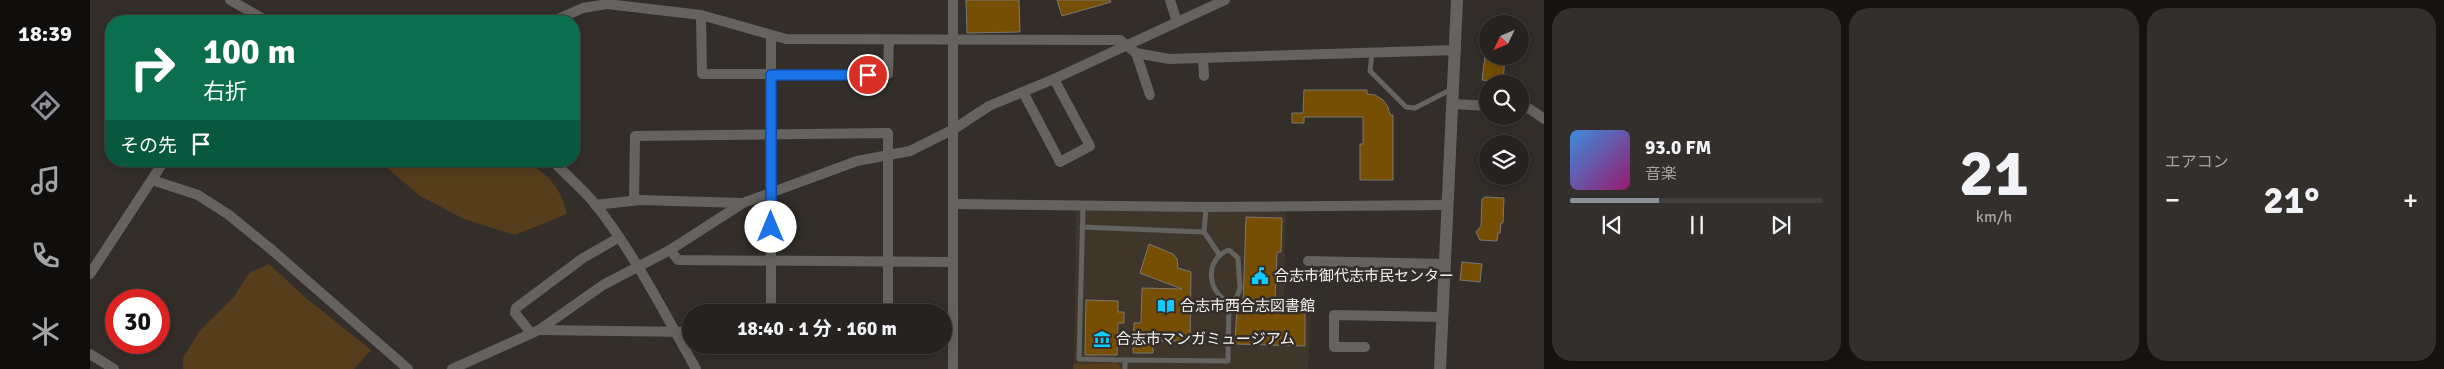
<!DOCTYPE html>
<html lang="ja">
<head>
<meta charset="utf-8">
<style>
	:root { --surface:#26221f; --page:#322f2c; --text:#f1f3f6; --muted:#a4a4a4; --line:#423f3d; --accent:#8c9099 }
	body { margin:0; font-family:Signika,"Noto Sans JP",sans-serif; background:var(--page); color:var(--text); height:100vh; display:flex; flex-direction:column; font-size:19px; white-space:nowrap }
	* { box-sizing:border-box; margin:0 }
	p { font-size:16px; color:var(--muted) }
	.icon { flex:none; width:28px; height:28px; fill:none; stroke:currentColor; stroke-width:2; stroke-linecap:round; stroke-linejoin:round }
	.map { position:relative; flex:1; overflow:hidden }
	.drawer { display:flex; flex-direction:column; gap:8px; padding:8px; background:#151311; width:900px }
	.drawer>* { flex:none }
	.banner { position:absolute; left:15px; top:15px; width:475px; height:152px; border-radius:20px; box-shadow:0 2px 12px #0003,0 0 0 1px var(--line); background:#0b6e4f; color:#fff; overflow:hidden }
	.needle { width:32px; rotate:226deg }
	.fabs { position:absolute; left:1389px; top:15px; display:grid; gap:10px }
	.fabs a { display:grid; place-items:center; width:50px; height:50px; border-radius:50%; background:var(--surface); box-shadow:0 2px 12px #0003,0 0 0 1px var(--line); font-size:25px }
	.speed { position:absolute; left:15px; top:289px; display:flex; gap:10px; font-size:25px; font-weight:700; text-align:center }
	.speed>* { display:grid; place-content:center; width:65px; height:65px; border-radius:50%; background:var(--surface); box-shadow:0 2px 12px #0003,0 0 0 1px var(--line); line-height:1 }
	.speed .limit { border:8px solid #d22; background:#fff; color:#111 }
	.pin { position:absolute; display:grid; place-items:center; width:42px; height:42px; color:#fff; margin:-21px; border:2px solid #fff; border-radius:50%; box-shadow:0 1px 5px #0007 }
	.me { position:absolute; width:55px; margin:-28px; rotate:0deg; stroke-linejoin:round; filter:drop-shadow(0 0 4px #0008) }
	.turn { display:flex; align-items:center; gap:18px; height:105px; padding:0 15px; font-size:22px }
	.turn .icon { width:65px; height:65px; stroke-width:2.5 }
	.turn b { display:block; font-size:35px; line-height:42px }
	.then { display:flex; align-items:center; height:48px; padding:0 15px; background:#0003; gap:10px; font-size:19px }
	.big { font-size:38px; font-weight:700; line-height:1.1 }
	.drawer .tile { flex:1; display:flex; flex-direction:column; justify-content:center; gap:8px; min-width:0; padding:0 18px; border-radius:20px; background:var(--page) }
	.drawer .dial { align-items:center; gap:0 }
	.dial b { font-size:65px; line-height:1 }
	.song { display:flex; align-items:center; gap:15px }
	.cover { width:60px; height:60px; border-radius:8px; background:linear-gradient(135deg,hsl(210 70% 55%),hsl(320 70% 35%)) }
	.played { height:5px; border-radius:2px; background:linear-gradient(90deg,var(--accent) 35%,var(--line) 35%) }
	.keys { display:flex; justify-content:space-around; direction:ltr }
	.heat { display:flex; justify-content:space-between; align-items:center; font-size:28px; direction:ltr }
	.drawer .tiles { flex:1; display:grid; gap:8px; grid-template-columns:repeat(3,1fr) }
	.trip { position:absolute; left:592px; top:304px; width:270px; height:50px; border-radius:25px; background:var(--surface); box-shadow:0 2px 12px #0003,0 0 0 1px var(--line); font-weight:700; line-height:50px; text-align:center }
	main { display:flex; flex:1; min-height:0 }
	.tab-bar { display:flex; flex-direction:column; width:90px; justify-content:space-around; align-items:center; background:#0f0e0c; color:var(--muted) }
	.tab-bar .icon { width:35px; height:35px }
	.tab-bar .active { color:var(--accent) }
	.tab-bar b { font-size:22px; color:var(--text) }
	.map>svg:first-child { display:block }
</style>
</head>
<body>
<main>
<nav class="tab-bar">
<b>18:39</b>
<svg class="icon active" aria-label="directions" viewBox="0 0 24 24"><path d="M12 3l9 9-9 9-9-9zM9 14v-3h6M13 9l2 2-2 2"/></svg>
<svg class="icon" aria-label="music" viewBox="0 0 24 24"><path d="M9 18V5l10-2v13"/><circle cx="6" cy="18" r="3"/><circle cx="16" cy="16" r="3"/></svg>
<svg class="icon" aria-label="phone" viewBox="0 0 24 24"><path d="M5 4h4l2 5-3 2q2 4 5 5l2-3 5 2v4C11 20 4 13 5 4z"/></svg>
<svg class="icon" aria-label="climate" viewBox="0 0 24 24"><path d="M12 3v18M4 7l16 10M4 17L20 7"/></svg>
</nav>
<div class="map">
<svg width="1454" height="369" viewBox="0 0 1454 369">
	<rect width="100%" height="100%" fill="#332e29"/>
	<path fill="#3e362b" d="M1196,209L1194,296L1222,298L1218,369H1032L1027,363L984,364L986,211Z"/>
	<g fill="#563e1c">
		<path d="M289,161H434C459,175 470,186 477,214L425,235L374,219L330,196Z"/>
		<path d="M179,264L215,297L281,350L264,369H93V358L110,330L143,298L159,273Z"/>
		<path d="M1027,363L1032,369H983V364Z"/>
	</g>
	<g fill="#774f04" stroke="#7c7771">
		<path d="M876,0H929L930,32L877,33Z"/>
		<path d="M967,0H1020L1021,2L972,16Z"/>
		<path d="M1395,56L1415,57L1413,82L1392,80Z"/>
		<path d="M1214,90H1277V94L1285,95L1293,100L1298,107L1300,115H1303V180H1270V144H1273V117H1214V123H1202V113H1213Z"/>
		<path d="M1395,197L1414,198L1413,223H1411L1410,233H1408L1407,241L1390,240L1386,232L1391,226L1392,199Z"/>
		<path d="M1156,217L1192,218L1191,252H1187L1185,299L1215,300V346L1145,344L1147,306H1153Z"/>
		<path d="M1059,244L1083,254L1087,259L1088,268L1101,272L1100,341H1063V353H1043L1044,323H1051L1052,288L1092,289L1050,273Z"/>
		<path d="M1372,262L1392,264L1390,282L1370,280Z"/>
		<path d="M996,300L1028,301V312H1034V323H1028L1027,355H995Z"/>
	</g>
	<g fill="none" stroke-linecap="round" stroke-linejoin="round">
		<g stroke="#656360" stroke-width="5">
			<path d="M1282,53L1280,71L1316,107L1325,108L1362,89"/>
			<path d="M993,206L989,359L1035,360"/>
			<path d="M1116,207L1114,232L1129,254"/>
			<path d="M992,227L1114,232"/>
			<path d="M1139,250L1148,258L1150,288L1147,297L1139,302C1116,292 1115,258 1139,250Z"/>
			<path d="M1035,369V360L1138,361L1139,302"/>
		</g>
		<g stroke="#656360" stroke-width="10">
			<path d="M140,0L177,21"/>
			<path d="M1080,0L1087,22"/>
			<path d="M611,15L612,74H798L799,40"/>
			<path d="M463,21L493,8L517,4L611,15L696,39L1030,40L1046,53L1079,59L1366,50"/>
			<path d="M681,36V312"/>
			<path d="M1046,53L1060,95"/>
			<path d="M1113,59L1114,76"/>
			<path d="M933,92L970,162L1000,146L964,79"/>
			<path d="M1364,104L1398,106"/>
			<path d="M1430,108L1440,109L1454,119"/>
			<path d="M463,161C477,176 493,189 506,205C545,255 575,314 606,369"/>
			<path d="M62,180L108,195L139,215L182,250L318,369"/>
			<path d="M544,200L545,136L798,133V312"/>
			<path d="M864,204L1116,207L1358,205"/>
			<path d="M505,205L550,200L653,203"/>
			<path d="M580,250L588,260L863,262"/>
			<path d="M1218,261L1355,264"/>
			<path d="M0,274L74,161"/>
			<path d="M449,330L601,332"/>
			<path d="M441,333L425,313L426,308L493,258L528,238"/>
			<path d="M1275,347H1244V315L1352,317"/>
			<path d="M0,354L24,369"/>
			<path d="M362,369L449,330L513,285L580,250L653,203L767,161L820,151L864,129L899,106L964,79L1135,0"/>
			<path d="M863,369V0"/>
		</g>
		<path stroke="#656360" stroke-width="12" d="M1350,369L1367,0"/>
	</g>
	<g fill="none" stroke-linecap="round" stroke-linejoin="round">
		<g stroke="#114b97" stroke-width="12">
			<path id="route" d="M681,227V75H778"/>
		</g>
		<use href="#route" stroke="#1a73e8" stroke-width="9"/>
	</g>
	<defs>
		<g id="civic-bare" transform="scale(1.35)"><path d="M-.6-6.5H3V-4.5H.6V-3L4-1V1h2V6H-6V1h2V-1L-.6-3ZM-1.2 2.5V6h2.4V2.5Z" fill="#11cafb" stroke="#332e29" stroke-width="2.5" paint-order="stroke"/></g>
		<g id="library-bare" transform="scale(1.35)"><path d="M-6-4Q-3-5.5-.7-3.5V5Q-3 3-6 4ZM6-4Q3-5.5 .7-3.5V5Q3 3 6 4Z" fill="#11cafb" stroke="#332e29" stroke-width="2.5" paint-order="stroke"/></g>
		<g id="museum-bare" transform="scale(1.35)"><path d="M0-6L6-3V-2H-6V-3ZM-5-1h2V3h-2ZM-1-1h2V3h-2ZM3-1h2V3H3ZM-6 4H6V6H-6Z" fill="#11cafb" stroke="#332e29" stroke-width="2.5" paint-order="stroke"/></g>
	</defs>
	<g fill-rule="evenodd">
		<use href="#civic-bare" x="1170" y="276"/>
		<use href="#library-bare" x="1076" y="306"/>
		<use href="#museum-bare" x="1012" y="339"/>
	</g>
	<g text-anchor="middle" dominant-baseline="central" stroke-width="5" stroke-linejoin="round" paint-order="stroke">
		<g font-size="15" fill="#f4f1ee" stroke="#332e29" text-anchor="start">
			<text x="1184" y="276">合志市御代志市民センター</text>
			<text x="1090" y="306">合志市西合志図書館</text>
			<text x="1026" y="339">合志市マンガミュージアム</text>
		</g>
	</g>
</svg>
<div class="fabs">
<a><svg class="needle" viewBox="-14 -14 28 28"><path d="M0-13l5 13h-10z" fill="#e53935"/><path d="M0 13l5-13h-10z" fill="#a4a4a4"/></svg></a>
<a><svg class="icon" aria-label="search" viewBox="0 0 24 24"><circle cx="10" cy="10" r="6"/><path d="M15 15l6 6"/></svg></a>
<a><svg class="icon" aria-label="layers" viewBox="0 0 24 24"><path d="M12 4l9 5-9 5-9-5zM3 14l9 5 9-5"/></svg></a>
</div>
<div class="speed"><div class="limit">30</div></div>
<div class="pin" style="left:778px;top:75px;background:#d93025"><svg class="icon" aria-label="arrive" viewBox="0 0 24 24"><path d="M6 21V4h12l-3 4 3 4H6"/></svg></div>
<svg class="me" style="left:681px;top:227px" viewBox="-20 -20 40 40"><circle r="19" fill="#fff"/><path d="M0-13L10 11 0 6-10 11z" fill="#1a73e8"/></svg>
<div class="trip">18:40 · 1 分 · 160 m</div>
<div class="banner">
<div class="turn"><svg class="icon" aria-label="right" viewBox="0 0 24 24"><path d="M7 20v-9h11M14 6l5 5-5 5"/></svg><div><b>100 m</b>右折</div></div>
<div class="then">その先<svg class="icon" aria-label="arrive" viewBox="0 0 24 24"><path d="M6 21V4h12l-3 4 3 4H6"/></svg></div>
</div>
</div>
<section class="drawer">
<div class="tiles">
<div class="tile">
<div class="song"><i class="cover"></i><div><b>93.0 FM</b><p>音楽</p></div></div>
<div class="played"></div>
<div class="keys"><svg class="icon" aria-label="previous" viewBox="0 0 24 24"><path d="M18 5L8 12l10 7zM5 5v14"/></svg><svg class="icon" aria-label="pause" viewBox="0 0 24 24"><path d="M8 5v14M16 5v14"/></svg><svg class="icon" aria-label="next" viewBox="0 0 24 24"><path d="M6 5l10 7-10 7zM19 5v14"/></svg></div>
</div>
<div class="tile dial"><b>21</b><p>km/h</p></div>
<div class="tile"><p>エアコン</p>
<div class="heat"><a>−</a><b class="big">21°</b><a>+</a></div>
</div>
</div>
</section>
</main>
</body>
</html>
